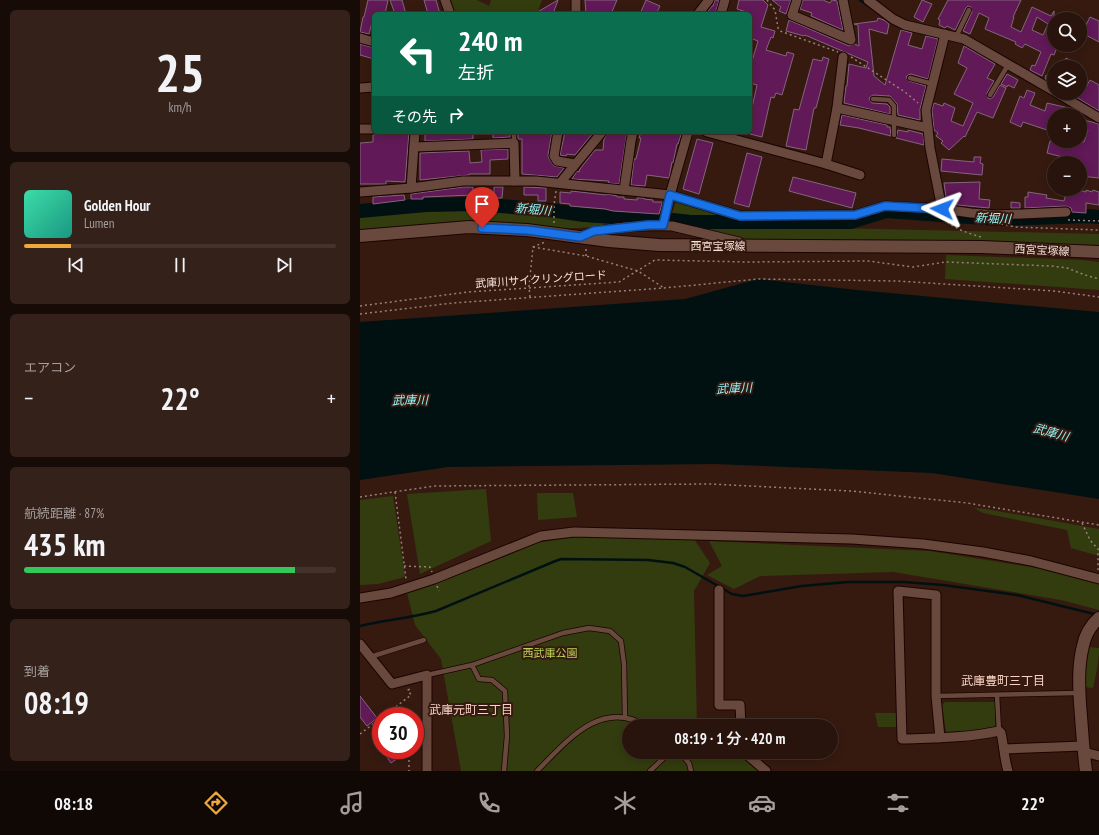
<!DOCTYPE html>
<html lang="ja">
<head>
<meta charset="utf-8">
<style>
	:root { --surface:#28140c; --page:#34211a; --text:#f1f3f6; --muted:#a59e9d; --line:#44332d; --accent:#ebaa39 }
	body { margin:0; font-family:"PT Sans Narrow","Noto Sans JP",sans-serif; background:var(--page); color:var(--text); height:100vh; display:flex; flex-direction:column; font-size:15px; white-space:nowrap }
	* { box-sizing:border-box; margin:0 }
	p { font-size:13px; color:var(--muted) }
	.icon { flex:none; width:22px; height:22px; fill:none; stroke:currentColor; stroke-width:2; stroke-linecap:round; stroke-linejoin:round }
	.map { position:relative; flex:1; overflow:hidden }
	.panel { display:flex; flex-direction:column; gap:10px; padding:10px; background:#160b07; width:360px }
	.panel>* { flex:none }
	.banner { position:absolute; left:12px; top:12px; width:380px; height:122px; border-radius:6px; box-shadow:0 2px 10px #0003,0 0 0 1px var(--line); background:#0b6e4f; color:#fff; overflow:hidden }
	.fabs { position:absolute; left:687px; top:12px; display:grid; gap:8px }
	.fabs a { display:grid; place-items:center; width:40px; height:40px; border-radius:50%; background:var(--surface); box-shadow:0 2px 10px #0003,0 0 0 1px var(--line); font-size:20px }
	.speed { position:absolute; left:12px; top:707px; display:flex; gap:8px; font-size:20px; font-weight:700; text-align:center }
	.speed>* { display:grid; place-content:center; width:52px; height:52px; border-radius:50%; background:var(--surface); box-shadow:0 2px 10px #0003,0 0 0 1px var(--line); line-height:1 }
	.speed .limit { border:6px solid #d22; background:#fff; color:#111 }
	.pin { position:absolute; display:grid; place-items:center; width:34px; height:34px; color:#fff; margin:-41px -17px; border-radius:50% 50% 50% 0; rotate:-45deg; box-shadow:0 0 4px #0007 }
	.pin .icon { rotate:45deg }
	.me { position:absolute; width:44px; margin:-22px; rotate:273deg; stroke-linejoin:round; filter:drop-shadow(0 0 3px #0008) }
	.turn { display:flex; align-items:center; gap:14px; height:84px; padding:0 20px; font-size:18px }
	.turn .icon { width:52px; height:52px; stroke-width:2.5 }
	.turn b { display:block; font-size:28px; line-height:34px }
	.then { display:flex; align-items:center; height:38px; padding:0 20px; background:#0003; gap:8px; font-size:15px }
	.big { font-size:30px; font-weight:600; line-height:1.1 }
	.panel .widget { flex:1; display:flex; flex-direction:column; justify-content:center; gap:6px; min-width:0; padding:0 14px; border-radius:6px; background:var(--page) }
	.panel .dial { align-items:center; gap:0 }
	.dial b { font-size:52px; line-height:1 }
	.song { display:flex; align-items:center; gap:12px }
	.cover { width:48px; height:48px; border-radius:6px; background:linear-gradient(135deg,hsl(160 70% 55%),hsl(170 70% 35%)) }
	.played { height:4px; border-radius:2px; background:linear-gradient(90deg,var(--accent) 15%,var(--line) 15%) }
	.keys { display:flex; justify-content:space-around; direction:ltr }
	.heat { display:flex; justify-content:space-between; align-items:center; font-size:22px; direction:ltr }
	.charge { height:6px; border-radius:3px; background:linear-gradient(90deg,#34c759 87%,var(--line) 0) }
	.trip { position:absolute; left:262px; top:719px; width:216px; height:40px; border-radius:20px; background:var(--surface); box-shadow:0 2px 10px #0003,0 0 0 1px var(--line); font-weight:600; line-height:40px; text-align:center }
	.tab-bar { display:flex; height:64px; justify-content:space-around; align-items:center; background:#100805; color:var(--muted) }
	.tab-bar .icon { width:28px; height:28px }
	.tab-bar .on { color:var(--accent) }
	.tab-bar b { font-size:18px; color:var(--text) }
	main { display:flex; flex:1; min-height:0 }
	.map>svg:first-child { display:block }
</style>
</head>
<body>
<main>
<section class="panel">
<div class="widget dial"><b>25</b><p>km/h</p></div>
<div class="widget">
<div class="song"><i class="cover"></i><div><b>Golden Hour</b><p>Lumen</p></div></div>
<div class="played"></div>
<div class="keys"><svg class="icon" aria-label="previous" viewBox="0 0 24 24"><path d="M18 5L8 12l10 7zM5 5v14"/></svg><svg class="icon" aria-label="pause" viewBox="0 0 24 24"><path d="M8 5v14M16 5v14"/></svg><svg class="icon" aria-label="next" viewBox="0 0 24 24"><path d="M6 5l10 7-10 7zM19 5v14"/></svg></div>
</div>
<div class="widget"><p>エアコン</p>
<div class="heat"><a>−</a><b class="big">22°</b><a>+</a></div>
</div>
<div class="widget"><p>航続距離 · 87%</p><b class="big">435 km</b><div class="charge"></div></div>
<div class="widget"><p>到着</p><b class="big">08:19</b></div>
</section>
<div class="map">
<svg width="739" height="771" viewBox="0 0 739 771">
	<rect width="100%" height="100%" fill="#361a10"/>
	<g fill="#333c0f">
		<path d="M89,0H117L129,6L131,0H182L177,14H93Z"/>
		<path d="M316,201L391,226L739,234V245L396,241L331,227V223L348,224V220L311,217Z"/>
		<path d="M71,208C137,208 202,214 267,219V224L219,228L0,233V216Z"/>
		<path d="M586,255L722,260L739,262V290L585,279Z"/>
		<path d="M126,489L131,541L60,574L47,494Z"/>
		<path d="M177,493H213L217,517L178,520Z"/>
		<path d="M33,496L45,577L18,584L0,585V500Z"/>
		<path d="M614,508L626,509L739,529V556L711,548L707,530L623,513Z"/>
		<path d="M215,537L334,539L350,563L334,591L337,726H269V752H378L398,771H101L81,659L55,625L47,593L69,586L176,543Z"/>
		<path d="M349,541L570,551L696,571L739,581V610L701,600L533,572L400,576L374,589L347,575L362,566Z"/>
		<path d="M728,647L739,648C739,662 736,675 733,688L724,687V672Z"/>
		<path d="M585,702H635V728L587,734L586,732L582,705Z"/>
		<path d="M515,713H536L537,727H518Z"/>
	</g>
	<path fill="#011112" d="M398,279L497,290L739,312V499L572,473L354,464L88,467L0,480V322L325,299Z"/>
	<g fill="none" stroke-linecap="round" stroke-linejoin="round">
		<g stroke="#011112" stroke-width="2.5">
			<path d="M500,0L507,5"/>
			<path d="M0,626C25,620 51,618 76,611L193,562L201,559L288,560L313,563L325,567L372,594L383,596L442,586L488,582H544L583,585L657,595L734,614"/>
		</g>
		<g stroke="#011112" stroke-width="14">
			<path d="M0,211L66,205L115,204L190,210L224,215L298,220"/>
			<path d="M313,220L331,222H491L526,211L638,219L727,216L739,217"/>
		</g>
	</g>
	<g fill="#611958" stroke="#82667c" fill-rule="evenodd">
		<path d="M8,0H28L25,14H14L9,34L0,32L3,17H4Z"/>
		<path d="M30,0H42L46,14H35Z"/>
		<path d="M64,0H76L80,14H68Z"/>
		<path d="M198,0L193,14H174Z"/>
		<path d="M225,0H257L251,14H226Z"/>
		<path d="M286,0L300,6L296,14H280Z"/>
		<path d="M355,0H359L355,14H346L352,6H353Z"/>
		<path d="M379,0H403L408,5L401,27L415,31L413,38L411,37L406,50L426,56L427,52L434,54L422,95L416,93L414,98L411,97L402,137L390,134V117L397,85L390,83V68L398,41L390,38V13L377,9Z"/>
		<path d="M412,0H431L426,14L419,11L421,7Z"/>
		<path d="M443,0H463L470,3L472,0L477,1L483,30L451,16L452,13L440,9Z"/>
		<path d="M562,0L572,4L563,22L554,17Z"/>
		<path d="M588,0H661L653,17H654L651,27L661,32L672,7L691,16L694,11V45H698L694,55L691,54L682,76L670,70L672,65L675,66L681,52L665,44L662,48L655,44L656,42L625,29L629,18L619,13L610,34L603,31L612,12L611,7L608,6L606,8L595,30L587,26L585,28L579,25L580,20L578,19ZM677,17L688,24L683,35L672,30Z"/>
		<path d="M730,17L739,21V42L722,33Z"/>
		<path d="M518,18L524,20L529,24L527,34L509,29L514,76L525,85L541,30L552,33L548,45L562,49L566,36L578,39L568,79L551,74L548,75L546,77L549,81L566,86L560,109V120L538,115L537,104L530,96L513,95L510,97L509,99L512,103L527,104L530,107V114L484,103L486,86H487L489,64L506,68L508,62L445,35L444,36L426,31L429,20L489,46L495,44L499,46L498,25L494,24L517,21Z"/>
		<path d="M0,44L14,48V59L0,55Z"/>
		<path d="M604,46L635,64L627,78L634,81L627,93L628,98L630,99L633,97L640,85L646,88L633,118L617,112L605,137L604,136L589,150L581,143L583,141L576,136L578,133L574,130L572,110L574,103L583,106L584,103L595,108L591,121L603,126L613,103L594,94L607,68L598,63Z"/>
		<path d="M463,57L469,59L456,108H454L446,150L426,146L434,109L439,110L453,59L462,61Z"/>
		<path d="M706,58L723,67H701Z"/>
		<path d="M647,74L658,80L654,88L648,85L647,87L641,84Z"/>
		<path d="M686,75L694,79L692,83L685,79Z"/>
		<path d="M730,80L739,85V111L716,97L718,93H720L723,86L726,87Z"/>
		<path d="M667,90L675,93L670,105L685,111L687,103L713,109L722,115H694L690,131L663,122L661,127L650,122L660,96L664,98Z"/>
		<path d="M482,115L527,125V127H530L531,136L499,128L480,125Z"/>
		<path d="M720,119L739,124V178L720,176V163H714V160L687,153L690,141L724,142L728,130L720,127Z"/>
		<path d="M538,130L548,132V130L563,134L564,145L536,138Z"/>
		<path d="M19,132H49L45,182L26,181V184H0V143L13,142V135L17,134Z"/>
		<path d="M65,132H113V139L65,141Z"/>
		<path d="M133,132H150V137L133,138Z"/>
		<path d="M158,132H192L188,155L189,159L194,166L204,168L197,177L162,174V139H158Z"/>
		<path d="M205,132H224L233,133L215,155L207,154L206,156L200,155Z"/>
		<path d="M248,132H267L259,184L248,183L249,181L212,179L217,171L219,172L220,169L235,150H243L244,139Z"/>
		<path d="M281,132L296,133V132H322L318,144H317L313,163L312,162L309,178L287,175L285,186L271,185L274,159H276L281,138H279Z"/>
		<path d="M337,139L353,143L339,194L323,189Z"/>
		<path d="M148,149V159L130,160V174H109V175L60,180V153L109,151L110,163L122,162L121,150Z"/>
		<path d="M387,153L402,157L389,207L374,203Z"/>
		<path d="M614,157H621L620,163L623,164L622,175L581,171L582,159L614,162Z"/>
		<path d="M433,177L496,193L492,208L429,191Z"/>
		<path d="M620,182L619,199L630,200L629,208L587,204L584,183Z"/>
		<path d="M103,187H113V195L63,197V199H51V194Z"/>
		<path d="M134,187H143L142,198H134Z"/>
		<path d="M164,187L186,188V201H178V195H164Z"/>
		<path d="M707,189H715L726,192V190L732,192L733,190L739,192V205L726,203V213L712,212L711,208L706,206L665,208V197H668V192L687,195L686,198L704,201Z"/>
		<path d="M211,191L246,195L247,194L257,196V197H264V199L277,200V198H284V199L293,200V202H302V204L299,214L253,211L245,209L210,206V204L200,203V192L211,193Z"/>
		<path d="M44,195L45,200L13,204V197Z"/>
		<path d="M651,202L660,203V208H651Z"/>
		<path d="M0,696L17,718L7,726L0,717Z"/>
		<path d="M21,733V749L14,738Z"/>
		<path d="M22,750H37L41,756L31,763Z"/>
	</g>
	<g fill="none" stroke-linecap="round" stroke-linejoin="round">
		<g stroke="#1c0400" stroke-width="6">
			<g id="lane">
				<path d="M596,37L609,10"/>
				<path d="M550,78L573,84"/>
				<path d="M630,95L648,65"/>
				<path d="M513,99L529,100L534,106V135"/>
				<path d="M154,132V143"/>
				<path d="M10,657L64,640"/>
				<path d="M112,665L119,679L132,680L145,691L147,736L144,771"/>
				<path d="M67,675L112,665L203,633L229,628L250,631L261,641L264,664L265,716"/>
				<path d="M637,695L639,731"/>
				<path d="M576,696L718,693"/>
				<path d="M319,752L329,763L331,771"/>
				<path d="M177,771C206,742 241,698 286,726"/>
				<path d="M290,771L310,752"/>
			</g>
		</g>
		<g stroke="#1c0400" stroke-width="11">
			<g id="street">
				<path d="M85,0L90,14"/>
				<path d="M216,0V14"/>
				<path d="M437,0L432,15L491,40L483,0"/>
				<path d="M508,0L533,19L545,25L604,39L694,91"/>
				<path d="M338,14L349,0"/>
				<path d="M361,14L365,0"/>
				<path d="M0,38L14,42"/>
				<path d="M483,57L477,108L466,164L500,175"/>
				<path d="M0,88L14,87"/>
				<path d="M697,93L739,118"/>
				<path d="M477,108L568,128"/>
				<path d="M0,129H14"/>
				<path d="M198,132L194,156L197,161L215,164"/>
				<path d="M347,132L466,164"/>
				<path d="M54,147L154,143L155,181"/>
				<path d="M200,183L242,132"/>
				<path d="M51,188L55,132"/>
				<path d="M264,190L271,141L273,132"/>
				<path d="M0,192L51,188L103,181H176L310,195L380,216L495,215L525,206L582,209L611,213L636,215L706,212"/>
				<path d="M582,209L570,148L566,110L585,34"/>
				<path d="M303,225L310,195L328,132"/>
				<path d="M221,236C249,226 282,225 312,226L379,242"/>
				<path d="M359,590V705H380L381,726"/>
				<path d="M0,598L31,593L74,579L181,536L214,532L492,539L563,544L623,552L671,561L739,579"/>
				<path d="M0,644L32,684L67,675V771"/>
				<path d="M580,738L576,696V595L538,591L542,739C574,738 607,738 639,731L641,733C644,746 644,758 648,771"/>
				<path d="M644,749L723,746"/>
				<path d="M384,752L406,771"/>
				<path d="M724,752L739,756"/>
			</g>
		</g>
		<g stroke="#1c0400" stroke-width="14">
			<g id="secondary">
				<path d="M0,236L109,227L167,230L249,241L299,245L621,247L739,252"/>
				<path d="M726,771C723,749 722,727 720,704C719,685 718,665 723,646C725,635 731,625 739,618"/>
			</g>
		</g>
		<g stroke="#977f77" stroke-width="1.5" stroke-dasharray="2 3" stroke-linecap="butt">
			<path d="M407,0L415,10L418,28L420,31L478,52"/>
			<path d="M491,57L545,92L558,103"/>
			<path d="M584,218C593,229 608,233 621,237"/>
			<path d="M708,220L739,221"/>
			<path d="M194,223V205L196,191"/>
			<path d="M641,224L655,227L739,230"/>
			<path d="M173,247L226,256L278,271L304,288"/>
			<path d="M226,256V248"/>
			<path d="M170,297L169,287L173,247L185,242"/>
			<path d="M0,306L108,292L259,282L295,260L387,262L508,261L553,267L586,262L691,266L707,268L725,275L739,279"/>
			<path d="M0,314L93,303L304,288L398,279L537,281L694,291L739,297"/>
			<path d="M35,492L46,579"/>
			<path d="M0,497L74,486L350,484L491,491L607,503L739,525"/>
			<path d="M722,523L730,540L738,549V570"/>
			<path d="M44,566L70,567L72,572"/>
			<path d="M77,586L79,591"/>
			<path d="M24,716L51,695L48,690L52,688"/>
			<path d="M0,734L21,718"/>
			<path d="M49,750V771"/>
		</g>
		<use href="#lane" stroke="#69493d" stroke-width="4.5"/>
		<use href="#street" stroke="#69493d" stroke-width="9"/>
		<use href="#secondary" stroke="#69493d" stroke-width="12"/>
	</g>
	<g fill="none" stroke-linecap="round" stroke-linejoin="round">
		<g stroke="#114b97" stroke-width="10">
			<path id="route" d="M122,228L167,230L220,237L234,231L288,225H303L310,195L380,216L495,215L525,206L582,209"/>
		</g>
		<use href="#route" stroke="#1a73e8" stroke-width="7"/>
	</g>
	<g text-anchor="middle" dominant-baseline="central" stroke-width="4" stroke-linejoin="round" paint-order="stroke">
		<g font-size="11" fill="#f6e2db" stroke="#361a10">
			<text x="358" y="246">西宮宝塚線</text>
			<text transform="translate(682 250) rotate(3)">西宮宝塚線</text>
			<text transform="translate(181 279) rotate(-4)">武庫川サイクリングロード</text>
		</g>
		<g font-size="11" fill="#b8d553" stroke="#361a10">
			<text x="190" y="653">西武庫公園</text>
		</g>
		<g font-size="12" font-style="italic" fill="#90f5f9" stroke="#361a10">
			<text transform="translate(173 209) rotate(5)">新堀川</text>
			<text transform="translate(633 218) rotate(2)">新堀川</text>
			<text transform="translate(374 388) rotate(-3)">武庫川</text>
			<text transform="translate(50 400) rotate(-1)">武庫川</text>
			<text transform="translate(691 432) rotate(15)">武庫川</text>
		</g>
		<g font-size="12" fill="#f9d2c4" stroke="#361a10">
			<text x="643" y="680">武庫豊町三丁目</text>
			<text x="111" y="709">武庫元町三丁目</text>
		</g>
	</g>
</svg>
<div class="fabs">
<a><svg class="icon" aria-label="search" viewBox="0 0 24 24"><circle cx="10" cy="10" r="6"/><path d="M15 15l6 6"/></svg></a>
<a><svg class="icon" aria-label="layers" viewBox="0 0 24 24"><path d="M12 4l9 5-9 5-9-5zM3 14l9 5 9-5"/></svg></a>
<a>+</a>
<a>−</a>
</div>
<div class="speed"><div class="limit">30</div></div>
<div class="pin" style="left:122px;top:228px;background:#d93025"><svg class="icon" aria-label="arrive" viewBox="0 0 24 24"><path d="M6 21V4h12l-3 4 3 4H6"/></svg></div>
<svg class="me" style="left:582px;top:209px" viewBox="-20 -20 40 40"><path d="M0-17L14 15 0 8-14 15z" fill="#1a73e8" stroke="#fff" stroke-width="4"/></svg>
<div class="trip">08:19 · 1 分 · 420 m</div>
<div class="banner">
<div class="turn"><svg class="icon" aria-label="left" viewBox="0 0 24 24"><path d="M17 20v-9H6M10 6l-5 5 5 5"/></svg><div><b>240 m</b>左折</div></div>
<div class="then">その先<svg class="icon" aria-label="right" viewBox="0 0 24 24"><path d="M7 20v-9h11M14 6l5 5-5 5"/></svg></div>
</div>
</div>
</main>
<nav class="tab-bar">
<b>08:18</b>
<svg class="icon on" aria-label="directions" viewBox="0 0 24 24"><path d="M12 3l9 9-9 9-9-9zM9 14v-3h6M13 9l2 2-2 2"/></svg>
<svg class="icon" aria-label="music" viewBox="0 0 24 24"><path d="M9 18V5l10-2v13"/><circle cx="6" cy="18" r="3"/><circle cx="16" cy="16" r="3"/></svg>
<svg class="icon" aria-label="phone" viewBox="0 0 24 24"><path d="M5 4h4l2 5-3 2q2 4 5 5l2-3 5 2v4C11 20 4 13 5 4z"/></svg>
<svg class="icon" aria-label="climate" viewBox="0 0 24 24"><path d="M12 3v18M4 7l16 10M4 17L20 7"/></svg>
<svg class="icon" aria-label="car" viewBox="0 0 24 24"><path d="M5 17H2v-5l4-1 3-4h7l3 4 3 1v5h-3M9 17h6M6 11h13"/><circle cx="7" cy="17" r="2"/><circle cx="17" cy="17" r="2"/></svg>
<svg class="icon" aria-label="filters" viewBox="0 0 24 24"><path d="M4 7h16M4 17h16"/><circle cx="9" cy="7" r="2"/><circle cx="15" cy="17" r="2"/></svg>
<b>22°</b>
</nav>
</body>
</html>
